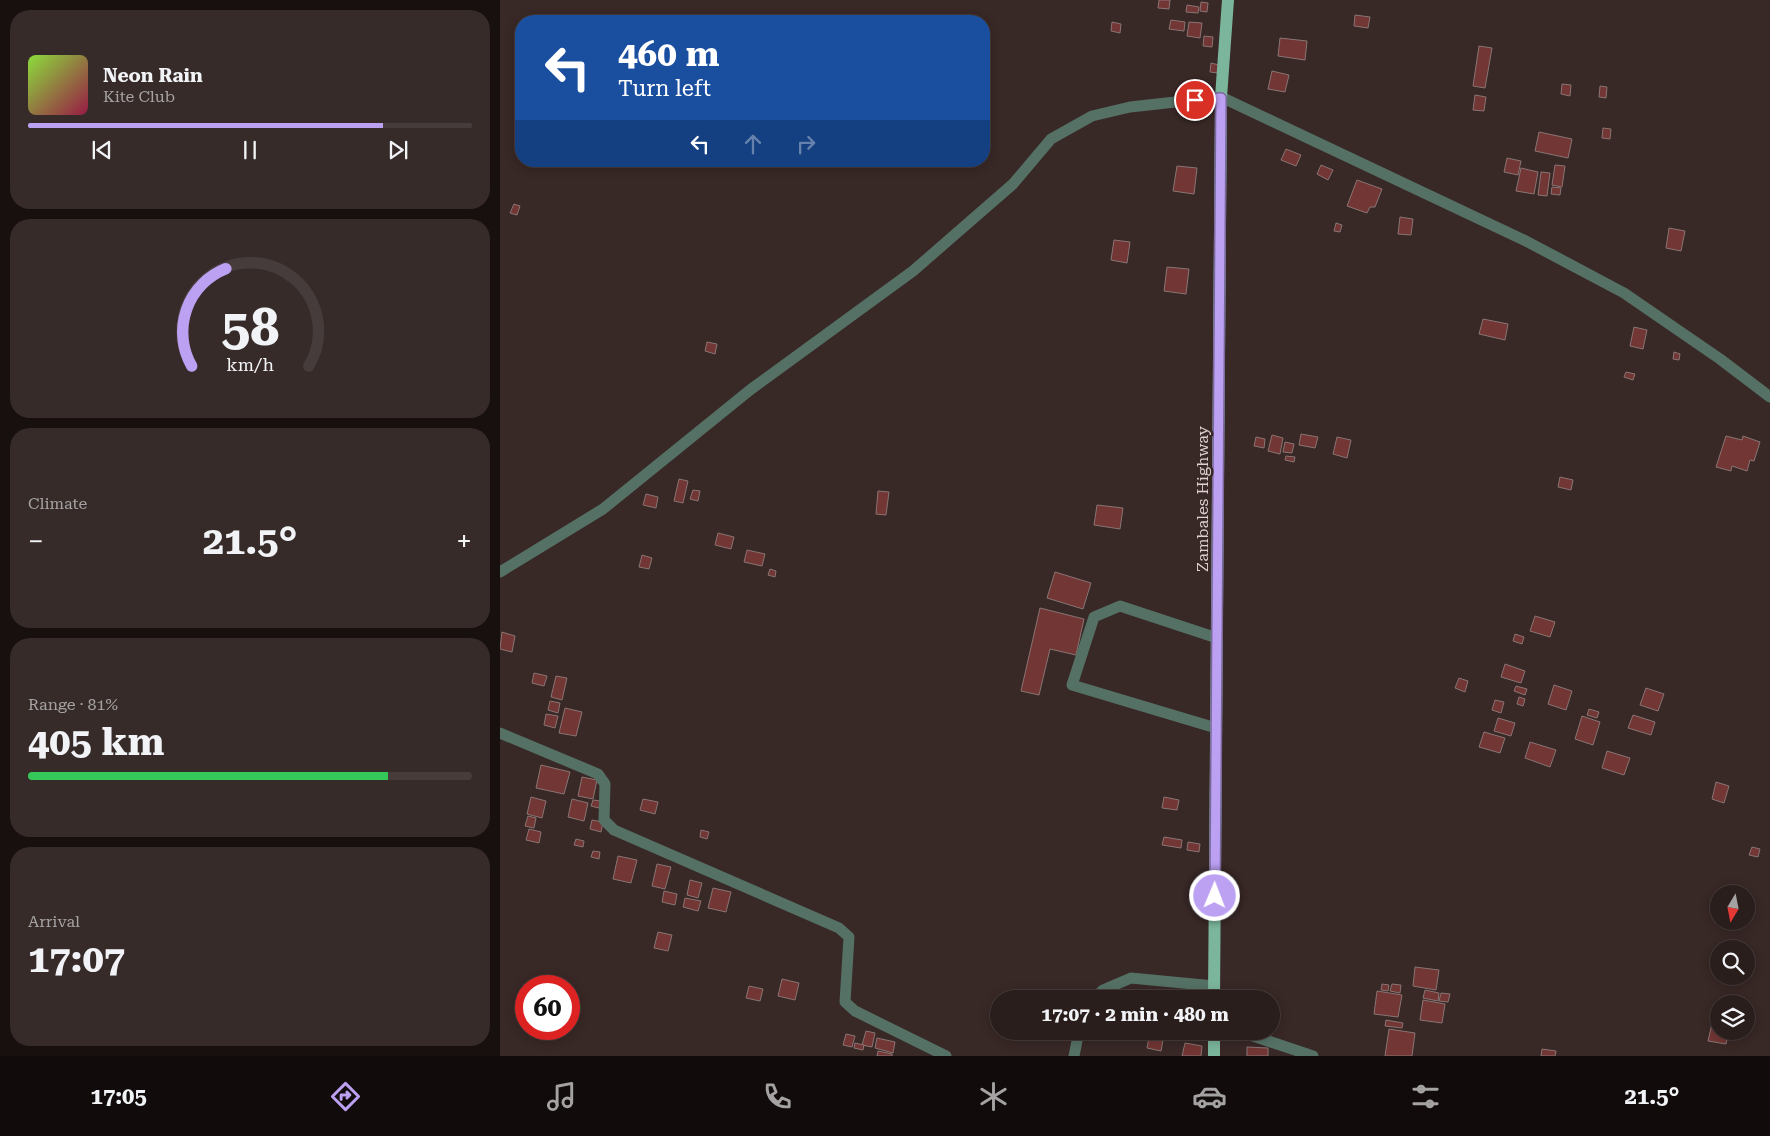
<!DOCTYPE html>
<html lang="en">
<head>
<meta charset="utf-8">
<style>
	:root { --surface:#2a1e1c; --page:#362b29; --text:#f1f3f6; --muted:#a5a2a3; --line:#463c3b; --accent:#bca0f2 }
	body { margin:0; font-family:"Roboto Serif",serif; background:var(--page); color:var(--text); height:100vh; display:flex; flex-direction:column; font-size:19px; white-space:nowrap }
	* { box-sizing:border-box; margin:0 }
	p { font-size:16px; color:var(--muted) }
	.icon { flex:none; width:28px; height:28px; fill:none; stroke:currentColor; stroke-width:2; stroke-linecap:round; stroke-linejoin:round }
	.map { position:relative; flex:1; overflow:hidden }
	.sheet { display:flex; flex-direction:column; gap:10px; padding:10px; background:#17100f; width:500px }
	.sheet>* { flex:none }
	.banner { position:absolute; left:15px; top:15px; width:475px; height:152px; border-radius:20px; box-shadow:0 2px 12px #0003,0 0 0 1px var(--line); background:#1a4fa0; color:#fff; overflow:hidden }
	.needle { width:32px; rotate:190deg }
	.tools { position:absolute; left:1210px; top:885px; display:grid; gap:10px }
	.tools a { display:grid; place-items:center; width:45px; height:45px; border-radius:50%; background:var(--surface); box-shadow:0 2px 12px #0003,0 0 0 1px var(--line); font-size:25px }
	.speed { position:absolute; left:15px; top:975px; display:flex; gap:10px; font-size:25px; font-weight:700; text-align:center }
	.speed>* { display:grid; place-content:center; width:65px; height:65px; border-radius:50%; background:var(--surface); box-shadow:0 2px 12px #0003,0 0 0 1px var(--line); line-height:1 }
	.speed .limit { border:8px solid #d22; background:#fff; color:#111 }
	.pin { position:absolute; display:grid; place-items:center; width:42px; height:42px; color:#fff; margin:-21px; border:2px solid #fff; border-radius:50%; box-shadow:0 1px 5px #0007 }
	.me { position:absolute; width:55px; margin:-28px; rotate:1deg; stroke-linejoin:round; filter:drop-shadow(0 0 4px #0008) }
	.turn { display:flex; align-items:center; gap:18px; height:105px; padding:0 20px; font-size:22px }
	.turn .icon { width:65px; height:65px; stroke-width:2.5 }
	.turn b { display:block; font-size:35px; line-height:42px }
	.lanes { display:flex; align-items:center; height:48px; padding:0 20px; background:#0003; justify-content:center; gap:25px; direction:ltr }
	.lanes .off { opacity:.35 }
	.big { font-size:38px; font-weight:700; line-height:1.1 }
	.sheet .tile { flex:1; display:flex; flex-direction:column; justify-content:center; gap:8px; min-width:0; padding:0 18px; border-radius:20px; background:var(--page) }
	.sheet .dial { align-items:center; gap:0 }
	.dial svg { height:130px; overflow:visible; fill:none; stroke:var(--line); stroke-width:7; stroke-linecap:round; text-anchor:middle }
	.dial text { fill:var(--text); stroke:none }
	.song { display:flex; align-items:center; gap:15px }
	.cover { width:60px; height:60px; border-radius:8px; background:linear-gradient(135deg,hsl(90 70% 55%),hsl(340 70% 35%)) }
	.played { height:5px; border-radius:2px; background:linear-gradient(90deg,var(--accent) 80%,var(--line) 80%) }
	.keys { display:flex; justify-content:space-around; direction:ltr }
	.heat { display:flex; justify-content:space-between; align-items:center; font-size:28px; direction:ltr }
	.charge { height:8px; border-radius:4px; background:linear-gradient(90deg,#34c759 81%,var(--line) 0) }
	.trip { position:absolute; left:490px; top:990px; width:290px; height:50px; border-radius:25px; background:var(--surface); box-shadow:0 2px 12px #0003,0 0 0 1px var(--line); font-weight:700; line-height:50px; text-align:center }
	.tab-bar { display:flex; height:80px; justify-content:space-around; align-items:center; background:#110c0b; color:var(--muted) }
	.tab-bar .icon { width:35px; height:35px }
	.tab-bar .selected { color:var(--accent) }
	.tab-bar b { font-size:22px; color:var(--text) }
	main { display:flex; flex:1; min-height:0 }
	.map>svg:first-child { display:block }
</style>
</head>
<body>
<main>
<section class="sheet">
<div class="tile">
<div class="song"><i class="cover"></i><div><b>Neon Rain</b><p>Kite Club</p></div></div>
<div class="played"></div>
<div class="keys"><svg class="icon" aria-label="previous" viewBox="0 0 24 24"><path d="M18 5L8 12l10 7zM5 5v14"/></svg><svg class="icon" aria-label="pause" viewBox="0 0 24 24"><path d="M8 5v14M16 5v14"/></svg><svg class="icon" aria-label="next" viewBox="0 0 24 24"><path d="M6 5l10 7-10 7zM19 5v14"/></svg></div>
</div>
<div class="tile dial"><svg viewBox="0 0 100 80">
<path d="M14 69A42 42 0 1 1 86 69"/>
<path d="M14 69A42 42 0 0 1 35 9" stroke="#bca0f2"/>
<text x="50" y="56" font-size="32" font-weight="700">58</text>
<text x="50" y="72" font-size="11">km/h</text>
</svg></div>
<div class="tile"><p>Climate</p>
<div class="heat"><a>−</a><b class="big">21.5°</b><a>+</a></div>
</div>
<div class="tile"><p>Range · 81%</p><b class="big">405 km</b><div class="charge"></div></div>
<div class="tile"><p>Arrival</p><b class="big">17:07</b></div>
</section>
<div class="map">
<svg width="1270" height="1056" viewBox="0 0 1270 1056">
	<rect width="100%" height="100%" fill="#382826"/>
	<g fill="#723634" stroke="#897574">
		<path d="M659,0H670L669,9L658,8Z"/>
		<path d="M701,2L708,3L707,12L700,11Z"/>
		<path d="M687,5L699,7L698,13L686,12Z"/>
		<path d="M855,15L870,17L868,28L854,26Z"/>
		<path d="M671,20L685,22L684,31L669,29Z"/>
		<path d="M612,22L621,24L620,33L611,31Z"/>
		<path d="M689,22L702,23L700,38L687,36Z"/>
		<path d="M704,36L713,37L712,47L703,46Z"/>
		<path d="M780,38L807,41L805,60L778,56Z"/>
		<path d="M979,46L992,48L985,88L973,86Z"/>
		<path d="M711,63L719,65L718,73L710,72Z"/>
		<path d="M772,71L789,75L785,92L768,89Z"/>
		<path d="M1062,84L1071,85L1070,96L1061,94Z"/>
		<path d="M1100,86L1107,87L1106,98L1099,97Z"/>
		<path d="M975,95L986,97L984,111L973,110Z"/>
		<path d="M1103,128L1111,129L1110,139L1102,138Z"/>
		<path d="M1039,132L1072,139L1068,158L1035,151Z"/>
		<path d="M786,149L801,155L796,166L781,160Z"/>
		<path d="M1007,158L1021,161L1018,175L1004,172Z"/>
		<path d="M821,165L833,170L828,180L817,174Z"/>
		<path d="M1055,165L1065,166L1062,187L1052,185Z"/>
		<path d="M677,166L697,168L694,194L673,191Z"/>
		<path d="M1021,168L1038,172L1034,194L1016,191Z"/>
		<path d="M1041,172L1050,173L1047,196L1038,195Z"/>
		<path d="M857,180L882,189L875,207H870L867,213L847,206Z"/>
		<path d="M1052,187L1061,188L1060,195L1051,194Z"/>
		<path d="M14,204L20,206L17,215L10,213Z"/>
		<path d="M900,217L913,219L911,235L898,234Z"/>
		<path d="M836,223L842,225L840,232L834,231Z"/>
		<path d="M1169,228L1185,231L1181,251L1166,248Z"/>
		<path d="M614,240L630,242L627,263L611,260Z"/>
		<path d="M667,267L689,269L686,294L664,291Z"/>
		<path d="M983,319L1008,324L1005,340L979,334Z"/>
		<path d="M1134,327L1147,330L1143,349L1130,346Z"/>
		<path d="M207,342L217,344L215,354L205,351Z"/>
		<path d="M1174,352L1180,354L1179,360L1173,359Z"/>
		<path d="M1126,372L1135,374L1133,380L1124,377Z"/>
		<path d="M801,434L818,437L815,448L799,445Z"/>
		<path d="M772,435L783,438L780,454L768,451Z"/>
		<path d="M1226,436L1242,440L1243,436L1260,442L1254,461L1250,460L1247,471L1232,466L1231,471L1216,467Z"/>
		<path d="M756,437L765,439L764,448L754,446Z"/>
		<path d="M837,437L851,440L847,458L833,454Z"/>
		<path d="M785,442L794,444L792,453L783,452Z"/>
		<path d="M786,456L795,457L794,462L785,460Z"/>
		<path d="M1060,477L1073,480L1071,490L1058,487Z"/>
		<path d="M179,479L188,481L183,503L174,501Z"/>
		<path d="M193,490L200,491L198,501L190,499Z"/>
		<path d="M378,491L389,492L386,515L376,514Z"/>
		<path d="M146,494L158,497L156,508L143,505Z"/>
		<path d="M597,505L623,508L620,529L594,525Z"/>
		<path d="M218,533L234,537L231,549L215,545Z"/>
		<path d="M247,550L265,554L262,566L244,562Z"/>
		<path d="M142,555L152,558L149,569L139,567Z"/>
		<path d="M270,569L276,571L275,577L268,575Z"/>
		<path d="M555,572L591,583L583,609L547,598Z"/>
		<path d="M540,608L584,619L576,655L550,649L539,695L521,691Z"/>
		<path d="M1035,616L1055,622L1050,637L1030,631Z"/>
		<path d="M2,632L15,636L12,652L0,649Z"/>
		<path d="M1015,634L1024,637L1022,644L1013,641Z"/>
		<path d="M1005,664L1025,671L1021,683L1001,677Z"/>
		<path d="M34,673L47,676L44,686L32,683Z"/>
		<path d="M56,676L67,678L62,700L51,697Z"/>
		<path d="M959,678L968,681L965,692L955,688Z"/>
		<path d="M1054,685L1072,691L1066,710L1048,704Z"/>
		<path d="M1016,686L1027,689L1025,695L1014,691Z"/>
		<path d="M1146,688L1164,694L1158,711L1140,705Z"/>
		<path d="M1019,697L1025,699L1023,706L1017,704Z"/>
		<path d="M995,700L1004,702L1001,713L992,710Z"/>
		<path d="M50,701L60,703L58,713L48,710Z"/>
		<path d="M65,708L82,712L76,736L59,733Z"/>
		<path d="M1089,709L1099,712L1097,718L1087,715Z"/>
		<path d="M46,714L58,716L55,728L44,725Z"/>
		<path d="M1133,715L1155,722L1151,735L1128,728Z"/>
		<path d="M1082,716L1100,722L1093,745L1075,739Z"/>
		<path d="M998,718L1015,723L1011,736L994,731Z"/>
		<path d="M984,732L1005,738L1000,753L979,747Z"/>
		<path d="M1030,742L1056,750L1050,767L1025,758Z"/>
		<path d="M1107,751L1130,758L1124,775L1102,768Z"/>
		<path d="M41,765L70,772L64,794L36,788Z"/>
		<path d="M82,777L97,780L93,799L78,796Z"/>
		<path d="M1216,782L1229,786L1224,803L1212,799Z"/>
		<path d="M31,797L46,801L42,818L27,814Z"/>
		<path d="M664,797L679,800L677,810L662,808Z"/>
		<path d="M72,799L88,803L84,821L68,817Z"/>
		<path d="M143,799L158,802L155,814L140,810Z"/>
		<path d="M93,800L101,801L99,808L91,806Z"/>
		<path d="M28,816L36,818L34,828L25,826Z"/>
		<path d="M92,820L103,822L101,832L90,829Z"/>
		<path d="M29,829L41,832L39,843L26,840Z"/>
		<path d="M201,830L209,832L207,839L200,837Z"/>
		<path d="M664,837L682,840L681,848L662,845Z"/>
		<path d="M76,839L84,841L83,847L74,845Z"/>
		<path d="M688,842L700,844L699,852L687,850Z"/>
		<path d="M1252,847L1260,849L1258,857L1249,855Z"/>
		<path d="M93,851L100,852L99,859L91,857Z"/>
		<path d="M118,856L137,860L131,883L113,879Z"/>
		<path d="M157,864L171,867L165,889L152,886Z"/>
		<path d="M190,880L202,883L198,898L187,895Z"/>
		<path d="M213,888L231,892L226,912L208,908Z"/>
		<path d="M164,891L177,894L175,905L162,902Z"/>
		<path d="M185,898L201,901L198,911L183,907Z"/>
		<path d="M158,932L172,935L168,951L154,948Z"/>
		<path d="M915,967L939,970L936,990L913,986Z"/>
		<path d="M282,979L299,983L295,1000L278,996Z"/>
		<path d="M882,984L889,985L888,991L881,990Z"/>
		<path d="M892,984L901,985L900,993L890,991Z"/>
		<path d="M249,986L263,989L260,1001L246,998Z"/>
		<path d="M925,990L939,993L938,1001L923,998Z"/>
		<path d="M877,991L902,995L898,1017L874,1014Z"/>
		<path d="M941,993L950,994L948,1002L939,1001Z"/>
		<path d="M923,1000L945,1004L942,1023L920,1020Z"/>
		<path d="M1213,1019L1219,1020V1031H1229L1226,1044L1208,1041Z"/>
		<path d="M886,1020L903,1023L902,1028L885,1026Z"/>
		<path d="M889,1029L915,1033L912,1056H885Z"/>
		<path d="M366,1031L375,1033L372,1047L362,1045Z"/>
		<path d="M346,1034L355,1036L352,1047L343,1045Z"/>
		<path d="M649,1037L663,1040L661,1051L647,1048Z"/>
		<path d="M377,1038L395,1042L393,1053L375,1048Z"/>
		<path d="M355,1043L364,1045L363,1050L354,1048Z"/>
		<path d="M685,1043L702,1046L701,1056H682Z"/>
		<path d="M747,1047L768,1048V1056H747Z"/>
		<path d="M1042,1049L1056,1051L1055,1056H1041Z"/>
		<path d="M378,1051L392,1054V1056H377Z"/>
	</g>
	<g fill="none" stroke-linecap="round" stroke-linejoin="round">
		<g stroke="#557165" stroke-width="11">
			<path d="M0,572L103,509L250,390L413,271L513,184L551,139L592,116L630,107L721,97L1026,241L1124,293L1220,359L1270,397"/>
			<path d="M716,728L572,685L594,617L620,606L717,638"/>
			<path d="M0,733L98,774L105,784L104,820L114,830L339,928L349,937L345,1002L355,1011L446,1056"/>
			<path d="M594,999L603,990L631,978L714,986"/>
			<path d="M738,1031L813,1056"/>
			<path d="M574,1056L579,1031"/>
		</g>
		<g stroke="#7bb69c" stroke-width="12">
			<path d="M714,999L721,97L728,0"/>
			<path d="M714,1056V1031"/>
		</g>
	</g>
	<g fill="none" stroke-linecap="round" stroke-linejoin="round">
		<g stroke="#7a689d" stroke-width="12">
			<path id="route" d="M695,100L721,98L715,896"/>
		</g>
		<use href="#route" stroke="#bca0f2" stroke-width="9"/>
	</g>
	<g text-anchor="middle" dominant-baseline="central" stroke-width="5" stroke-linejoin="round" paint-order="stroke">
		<g font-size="16" fill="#dcd1d0" stroke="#382826">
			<text transform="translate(702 499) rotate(-90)">Zambales Highway</text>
		</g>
	</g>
</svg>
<div class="tools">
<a><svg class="needle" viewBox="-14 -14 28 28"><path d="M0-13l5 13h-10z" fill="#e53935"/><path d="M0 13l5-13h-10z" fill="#a5a2a3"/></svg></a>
<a><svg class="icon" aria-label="search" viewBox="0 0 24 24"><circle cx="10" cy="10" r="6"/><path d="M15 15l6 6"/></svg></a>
<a><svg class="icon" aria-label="layers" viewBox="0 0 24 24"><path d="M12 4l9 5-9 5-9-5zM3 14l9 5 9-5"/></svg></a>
</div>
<div class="speed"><div class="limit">60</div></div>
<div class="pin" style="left:695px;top:100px;background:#d93025"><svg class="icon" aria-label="arrive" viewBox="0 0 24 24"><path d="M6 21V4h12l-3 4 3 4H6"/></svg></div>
<svg class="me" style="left:715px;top:896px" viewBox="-20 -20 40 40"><circle r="17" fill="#bca0f2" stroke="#fff" stroke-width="3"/><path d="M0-11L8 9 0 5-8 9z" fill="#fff"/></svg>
<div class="trip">17:07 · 2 min · 480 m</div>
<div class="banner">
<div class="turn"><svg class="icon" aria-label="left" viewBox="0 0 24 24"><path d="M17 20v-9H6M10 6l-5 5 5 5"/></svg><div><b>460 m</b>Turn left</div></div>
<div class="lanes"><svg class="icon" aria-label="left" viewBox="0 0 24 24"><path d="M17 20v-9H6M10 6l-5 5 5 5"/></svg><svg class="icon off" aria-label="ahead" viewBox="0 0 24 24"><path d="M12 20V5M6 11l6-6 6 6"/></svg><svg class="icon off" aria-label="right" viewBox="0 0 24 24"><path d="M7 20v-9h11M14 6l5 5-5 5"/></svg></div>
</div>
</div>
</main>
<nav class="tab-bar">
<b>17:05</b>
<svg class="icon selected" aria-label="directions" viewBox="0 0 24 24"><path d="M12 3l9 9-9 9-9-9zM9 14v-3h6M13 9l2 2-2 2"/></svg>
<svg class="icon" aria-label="music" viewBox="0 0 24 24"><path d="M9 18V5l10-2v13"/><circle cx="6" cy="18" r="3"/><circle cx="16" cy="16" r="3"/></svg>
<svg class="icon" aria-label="phone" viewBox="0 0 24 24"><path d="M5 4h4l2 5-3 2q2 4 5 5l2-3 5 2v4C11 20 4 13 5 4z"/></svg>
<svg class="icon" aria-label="climate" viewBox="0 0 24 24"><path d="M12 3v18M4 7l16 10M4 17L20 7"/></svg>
<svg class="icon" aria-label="car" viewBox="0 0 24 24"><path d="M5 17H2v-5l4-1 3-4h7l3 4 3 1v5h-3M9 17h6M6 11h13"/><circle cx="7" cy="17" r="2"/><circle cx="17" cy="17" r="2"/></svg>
<svg class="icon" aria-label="filters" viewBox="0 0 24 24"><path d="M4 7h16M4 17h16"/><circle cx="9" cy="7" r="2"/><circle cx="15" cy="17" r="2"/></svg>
<b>21.5°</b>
</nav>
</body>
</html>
